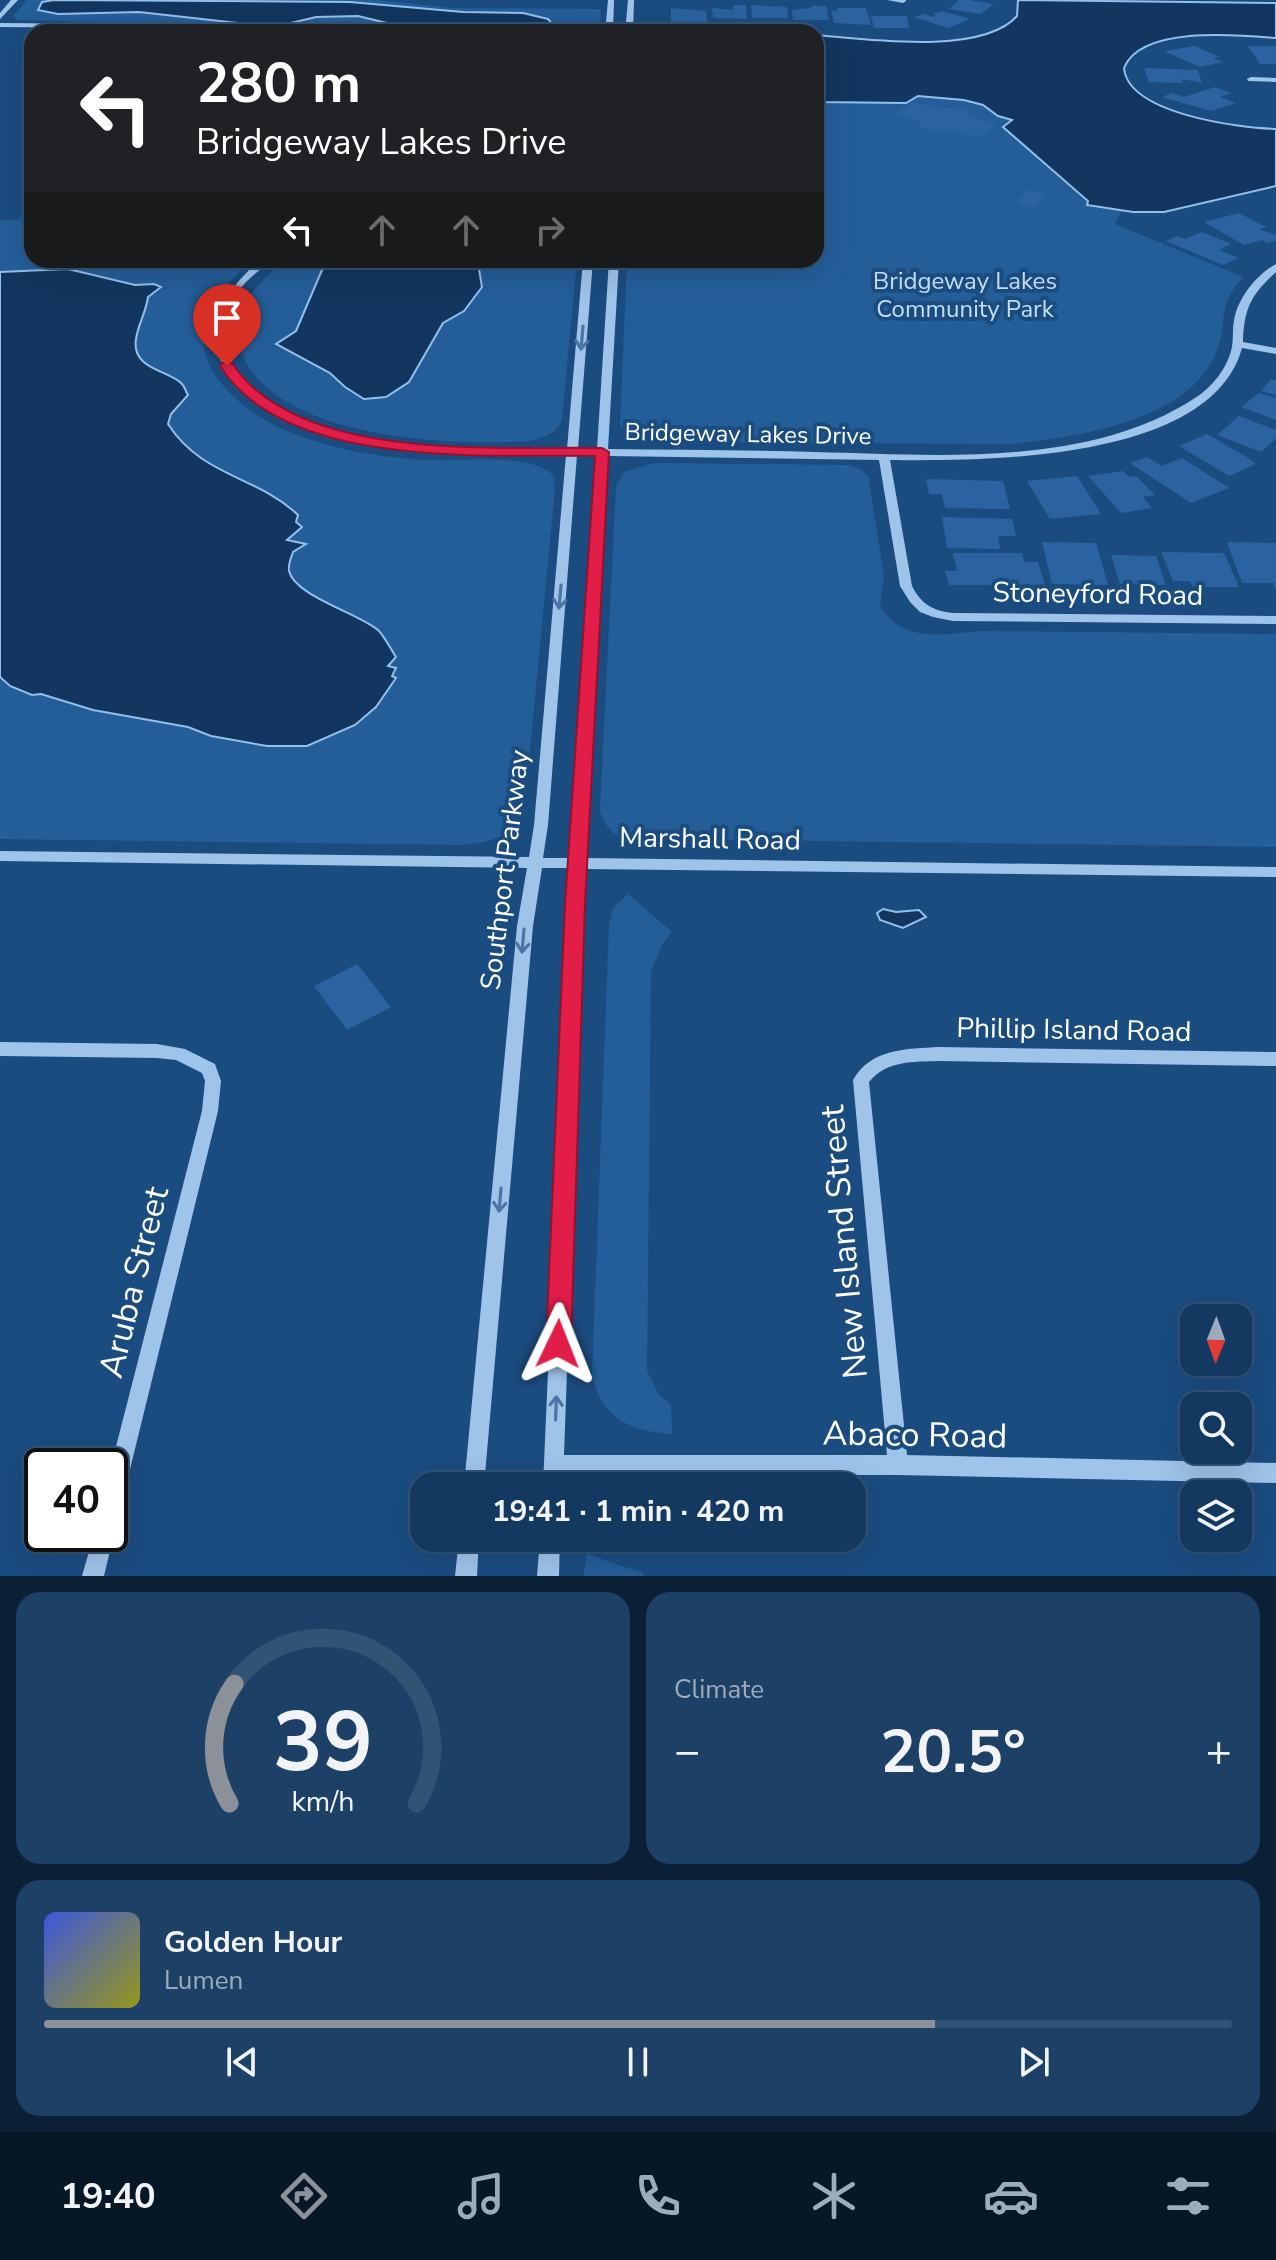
<!DOCTYPE html>
<html lang="en">
<head>
<meta charset="utf-8">
<style>
	:root { --surface:#143960; --page:#1d4066; --text:#f1f3f6; --muted:#9dacbd; --line:#335375; --accent:#8c9099 }
	body { margin:0; font-family:"Nunito Sans",sans-serif; background:var(--page); color:var(--text); height:100vh; display:flex; flex-direction:column; font-size:30px; white-space:nowrap }
	* { box-sizing:border-box; margin:0 }
	p { font-size:26px; color:var(--muted) }
	.icon { flex:none; width:44px; height:44px; fill:none; stroke:currentColor; stroke-width:2; stroke-linecap:round; stroke-linejoin:round }
	.map { position:relative; height:1576px; overflow:hidden }
	.sheet { display:flex; flex-direction:column; gap:16px; padding:16px; background:#0b1f35; flex:1 }
	.sheet>* { flex:none }
	.guide { position:absolute; left:24px; top:24px; width:800px; height:244px; border-radius:24px; box-shadow:0 8px 32px #0002,0 0 0 2px var(--line); background:#202124; color:#fff; overflow:hidden }
	.needle { width:52px; rotate:181deg }
	.tools { position:absolute; left:1180px; top:1304px; display:grid; gap:16px }
	.tools a { display:grid; place-items:center; width:72px; height:72px; border-radius:16px; background:var(--surface); box-shadow:0 8px 32px #0002,0 0 0 2px var(--line); font-size:40px }
	.speed { position:absolute; left:24px; top:1448px; display:flex; gap:16px; font-size:40px; font-weight:700; text-align:center }
	.speed>* { display:grid; place-content:center; width:104px; height:104px; border-radius:50%; background:var(--surface); box-shadow:0 8px 32px #0002,0 0 0 2px var(--line); line-height:1 }
	.speed .limit { border:4px solid #111; border-radius:12px; background:#fff; color:#111 }
	.pin { position:absolute; display:grid; place-items:center; width:68px; height:68px; color:#fff; margin:-82px -34px; border-radius:50% 50% 50% 0; rotate:-45deg; box-shadow:0 0 8px #0007 }
	.pin .icon { rotate:45deg }
	.me { position:absolute; width:88px; margin:-44px; rotate:2deg; stroke-linejoin:round; filter:drop-shadow(0 0 6px #0008) }
	.turn { display:flex; align-items:center; gap:28px; height:168px; padding:0 40px; font-size:36px }
	.turn .icon { width:104px; height:104px; stroke-width:2.5 }
	.turn b { display:block; font-size:56px; line-height:68px }
	.lanes { display:flex; align-items:center; height:76px; padding:0 40px; background:#0003; justify-content:center; gap:40px; direction:ltr }
	.lanes .off { opacity:.35 }
	.big { font-size:60px; font-weight:700; line-height:1.1 }
	.sheet .tile { flex:1; display:flex; flex-direction:column; justify-content:center; gap:12px; min-width:0; padding:0 28px; border-radius:24px; background:var(--page) }
	.sheet .dial { align-items:center; gap:0 }
	.dial svg { height:208px; overflow:visible; fill:none; stroke:var(--line); stroke-width:7; stroke-linecap:round; text-anchor:middle }
	.dial text { fill:var(--text); stroke:none }
	.song { display:flex; align-items:center; gap:24px }
	.cover { width:96px; height:96px; border-radius:12px; background:linear-gradient(135deg,hsl(230 70% 55%),hsl(60 70% 35%)) }
	.played { height:8px; border-radius:4px; background:linear-gradient(90deg,var(--accent) 75%,var(--line) 75%) }
	.keys { display:flex; justify-content:space-around; direction:ltr }
	.heat { display:flex; justify-content:space-between; align-items:center; font-size:44px; direction:ltr }
	.sheet .tiles { flex:1; display:grid; gap:16px; grid-template-columns:1fr 1fr }
	.tile:last-child { grid-column:span 2 }
	.trip { position:absolute; left:410px; top:1472px; width:456px; height:80px; border-radius:24px; background:var(--surface); box-shadow:0 8px 32px #0002,0 0 0 2px var(--line); font-weight:700; line-height:80px; text-align:center }
	.tab-bar { display:flex; height:128px; justify-content:space-around; align-items:center; background:#081726; color:var(--muted) }
	.tab-bar .icon { width:56px; height:56px }
	.tab-bar .active { color:var(--accent) }
	.tab-bar b { font-size:36px; color:var(--text) }
	.map>svg:first-child { display:block }
</style>
</head>
<body>
<div class="map">
<svg width="1276" height="1576" viewBox="0 0 1276 1576">
	<rect width="100%" height="100%" fill="#1b4c80"/>
	<g fill="#245e99">
		<path d="M27,0H378L454,8L601,9L599,32H386L345,21L310,32H219L139,23L17,20L13,16Z"/>
		<path d="M918,96L971,101L1013,120L1004,126L1030,151L1037,154V158C1064,182 1085,203 1122,210L1115,224L1243,277C1215,309 1229,317 1217,350C1192,421 1074,438 1009,444L660,442C645,441 628,439 620,425L627,260H816V102L906,103Z"/>
		<path d="M32,199V260H251C219,291 185,330 215,375C259,439 356,456 429,460C461,462 529,452 553,475L555,489L524,813C513,838 488,842 463,845L0,839V220H18Z"/>
		<path d="M284,260H577L562,419C557,434 545,437 530,441C453,446 291,439 247,364C234,341 237,317 251,295C259,282 273,271 284,260Z"/>
		<path d="M655,463L848,465L861,469L868,476L884,576L880,605C900,643 943,635 979,631L1276,634V847L670,839L668,847C641,847 607,842 600,810L616,486L624,472Z"/>
		<path d="M628,894L672,932L662,945L651,971L647,1371L659,1395L671,1405L672,1434C630,1431 602,1419 592,1375L609,926L613,908Z"/>
		<path d="M587,1554L643,1573V1576H583Z"/>
	</g>
	<g fill="#12365f" stroke="#92c0ec" stroke-width="2">
		<path d="M54,0L350,2L463,12L523,13L548,19L559,32H424L358,16L316,17L274,27L139,12L58,14L38,10L42,2Z"/>
		<path d="M1018,0L1276,3V38C1240,35 1141,25 1124,68C1128,114 1240,128 1276,129V186L1164,212H1133L1087,205L1088,201L1003,127L1012,120L998,116L983,105L964,100L918,96L906,103L816,102V35C865,39 982,56 1017,16Z"/>
		<path d="M340,260H485L479,269L482,287L464,311L443,323L409,382L386,397L364,399L345,387L330,373L276,344L296,331L322,270Z"/>
		<path d="M68,269L135,285L154,284L161,287L148,297C146,312 138,325 136,339C131,370 170,370 182,384C185,387 186,392 188,395L171,414L168,424C201,476 257,476 298,515L296,522L302,527L287,540L306,544L293,552C291,558 288,564 289,571C295,596 358,613 378,630C385,637 390,648 396,657L388,666L396,668L392,676L396,678L376,707L355,725L307,746H267L211,736L188,727L93,710L41,694L32,695L10,686L0,677V272Z"/>
		<path d="M883,909L896,912L919,910L926,917L903,928L880,920L877,913Z"/>
	</g>
	<g fill="#2a639f">
		<path d="M959,0H969L994,4L980,14L949,9Z"/>
		<path d="M733,5H746L747,19L713,18L712,8L733,10Z"/>
		<path d="M751,5L787,7L788,18H752Z"/>
		<path d="M811,6H826L829,20H793L792,10L811,8Z"/>
		<path d="M671,8L706,11L707,22L671,23Z"/>
		<path d="M837,8H866L871,25L834,23L831,11H837Z"/>
		<path d="M941,11L946,12L970,19L948,28L914,17L924,14L933,17L936,15L932,14Z"/>
		<path d="M871,16H907L909,28H874Z"/>
		<path d="M1195,46L1219,57L1213,58L1223,62L1200,67L1164,51Z"/>
		<path d="M1248,46H1276V64H1260Z"/>
		<path d="M1144,68L1198,70L1202,83L1182,79L1183,83L1149,82Z"/>
		<path d="M1215,87L1231,93L1220,97L1236,103L1211,111L1162,97L1172,93L1184,97Z"/>
		<path d="M913,102L940,109L957,107L967,110L969,116L997,124L978,137L950,130L932,132L923,129L919,125L920,122L893,115Z"/>
		<path d="M1028,189L1047,194L1036,208L1016,204Z"/>
		<path d="M1239,213L1266,227L1259,229L1276,235V241L1268,243L1262,240L1244,245L1204,222Z"/>
		<path d="M1202,232L1231,244L1219,250L1239,258L1223,265L1166,241L1177,236L1185,239Z"/>
		<path d="M1271,379L1276,380V395L1261,391Z"/>
		<path d="M1259,393L1276,398V420L1241,407Z"/>
		<path d="M1239,416L1276,430V438L1261,452L1217,435Z"/>
		<path d="M1207,434L1245,456L1256,464L1229,476L1179,446Z"/>
		<path d="M1147,457L1162,466L1182,458L1229,488L1191,503L1130,463Z"/>
		<path d="M1123,471L1129,477L1136,476L1155,495L1143,497L1152,508L1121,513L1088,476Z"/>
		<path d="M1077,476L1101,514L1050,519L1027,481Z"/>
		<path d="M926,479L1003,481L1010,509L945,508L942,494H929Z"/>
		<path d="M942,517L1012,519L1016,536H998L1000,549L947,548Z"/>
		<path d="M1042,542L1096,543L1108,585L1052,584Z"/>
		<path d="M1227,542L1276,543V589L1273,583H1242Z"/>
		<path d="M1161,552L1224,553L1239,587H1193L1190,581H1173Z"/>
		<path d="M953,553H1022L1024,562H1038L1045,585H949L945,571H957Z"/>
		<path d="M1111,555L1156,556L1166,585L1120,584Z"/>
		<path d="M357,964L391,1007L347,1030L314,986Z"/>
	</g>
	<g fill="none" stroke-linecap="round" stroke-linejoin="round">
		<g fill="#9fc4ea" fill-rule="evenodd">
			<path d="M11,0H18L0,19V13Z"/>
			<path d="M608,0H614L613,32H605Z"/>
			<path d="M628,0H634L633,32H625Z"/>
			<path d="M887,0H906V1L903,3Z"/>
			<path d="M0,23L120,24L189,32L120,28L0,27Z"/>
			<path d="M1251,77L1276,78V82L1248,81L1247,79Z"/>
			<path d="M260,260H270C259,272 244,281 236,295C219,327 222,358 247,383C321,457 470,448 567,449L583,260H593L578,449H597L609,260H619L608,449C677,450 746,450 815,452C937,455 1088,468 1195,398C1211,388 1226,370 1231,351C1234,341 1232,331 1234,321C1237,299 1257,274 1276,264V272C1251,295 1244,308 1243,342L1276,348V354L1242,348C1211,462 984,461 890,460L912,586C921,604 933,611 953,613L1276,616V624L953,621L933,617L920,612L910,602L900,586L879,460L608,456L585,858L1276,867V877L585,869L564,1455H887L853,1080C871,1048 907,1049 939,1047L1276,1052V1066L939,1061C913,1062 887,1060 869,1082L907,1455L1276,1463V1483L898,1475H564L563,1486H543L570,868H542L533,926L484,1486H464L517,926L527,868L0,861V851L529,857L534,825L566,455C467,454 272,464 220,359C201,321 233,284 260,260ZM577,455L597,456L570,858H543L548,825Z"/>
			<path d="M0,1042L157,1044L185,1049L215,1064L221,1081L218,1111L120,1510L117,1517L110,1520V1470L202,1111L205,1081L202,1073L176,1060L157,1058L0,1056Z"/>
			<path d="M110,1526L114,1534L104,1576H82L94,1534H110Z"/>
			<path d="M459,1538H479L477,1576H455Z"/>
			<path d="M540,1538H560L559,1576H537Z"/>
		</g>
	</g>
	<defs><path id="oneway-shaft" d="M-6 0H5M1.5-3L5.5 0L1.5 3" fill="none" stroke-width="1.6" stroke-linecap="round" stroke-linejoin="round" transform="scale(2)"/></defs>
	<g stroke="#4976a5">
		<use href="#oneway-shaft" transform="translate(582 338) rotate(95)"/>
		<use href="#oneway-shaft" transform="translate(560 597) rotate(95)"/>
		<use href="#oneway-shaft" transform="translate(523 941) rotate(95)"/>
		<use href="#oneway-shaft" transform="translate(500 1200) rotate(95)"/>
		<use href="#oneway-shaft" transform="translate(556 1408) rotate(-88)"/>
	</g>
	<path fill="#e11d48" stroke="#92132f" stroke-width="2" d="M222,363H232C298,463 496,446 602,448L609,452L585,904L571,1344L567,1352L558,1355L550,1352L546,1344L565,904L595,456C487,454 286,470 220,366Z"/>
	<g text-anchor="middle" dominant-baseline="central" stroke-width="8" stroke-linejoin="round" paint-order="stroke">
		<g font-size="24" fill="#c3ddf7" stroke="#1b4c80">
			<text x="965" y="281">Bridgeway Lakes<tspan x="965" dy="28">Community Park</tspan></text>
		</g>
		<g font-size="24" fill="#fff" stroke="#1b4c80">
			<text transform="translate(748 434) rotate(1)">Bridgeway Lakes Drive</text>
		</g>
		<g font-size="28" fill="#fff" stroke="#1b4c80">
			<text transform="translate(1098 594) rotate(1)">Stoneyford Road</text>
			<text transform="translate(710 839) rotate(1)">Marshall Road</text>
			<text transform="translate(505 870) rotate(-83)">Southport Parkway</text>
			<text transform="translate(1074 1030) rotate(1)">Phillip Island Road</text>
		</g>
		<g font-size="34" fill="#fff" stroke="#1b4c80">
			<text transform="translate(844 1242) rotate(-95)">New Island Street</text>
			<text transform="translate(134 1282) rotate(-76)">Aruba Street</text>
			<text transform="translate(915 1435) rotate(1)">Abaco Road</text>
		</g>
	</g>
</svg>
<div class="tools">
<a><svg class="needle" viewBox="-14 -14 28 28"><path d="M0-13l5 13h-10z" fill="#e53935"/><path d="M0 13l5-13h-10z" fill="#9dacbd"/></svg></a>
<a><svg class="icon" aria-label="search" viewBox="0 0 24 24"><circle cx="10" cy="10" r="6"/><path d="M15 15l6 6"/></svg></a>
<a><svg class="icon" aria-label="layers" viewBox="0 0 24 24"><path d="M12 4l9 5-9 5-9-5zM3 14l9 5 9-5"/></svg></a>
</div>
<div class="speed"><div class="limit">40</div></div>
<div class="pin" style="left:227px;top:366px;background:#d93025"><svg class="icon" aria-label="arrive" viewBox="0 0 24 24"><path d="M6 21V4h12l-3 4 3 4H6"/></svg></div>
<svg class="me" style="left:558px;top:1344px" viewBox="-20 -20 40 40"><path d="M0-17L14 15 0 8-14 15z" fill="#e11d48" stroke="#fff" stroke-width="4"/></svg>
<div class="trip">19:41 · 1 min · 420 m</div>
<div class="guide">
<div class="turn"><svg class="icon" aria-label="left" viewBox="0 0 24 24"><path d="M17 20v-9H6M10 6l-5 5 5 5"/></svg><div><b>280 m</b>Bridgeway Lakes Drive</div></div>
<div class="lanes"><svg class="icon" aria-label="left" viewBox="0 0 24 24"><path d="M17 20v-9H6M10 6l-5 5 5 5"/></svg><svg class="icon off" aria-label="ahead" viewBox="0 0 24 24"><path d="M12 20V5M6 11l6-6 6 6"/></svg><svg class="icon off" aria-label="ahead" viewBox="0 0 24 24"><path d="M12 20V5M6 11l6-6 6 6"/></svg><svg class="icon off" aria-label="right" viewBox="0 0 24 24"><path d="M7 20v-9h11M14 6l5 5-5 5"/></svg></div>
</div>
</div>
<section class="sheet">
<div class="tiles">
<div class="tile dial"><svg viewBox="0 0 100 80">
<path d="M14 69A42 42 0 1 1 86 69"/>
<path d="M14 69A42 42 0 0 1 16 23" stroke="#8c9099"/>
<text x="50" y="56" font-size="32" font-weight="700">39</text>
<text x="50" y="72" font-size="11">km/h</text>
</svg></div>
<div class="tile"><p>Climate</p>
<div class="heat"><a>−</a><b class="big">20.5°</b><a>+</a></div>
</div>
<div class="tile">
<div class="song"><i class="cover"></i><div><b>Golden Hour</b><p>Lumen</p></div></div>
<div class="played"></div>
<div class="keys"><svg class="icon" aria-label="previous" viewBox="0 0 24 24"><path d="M18 5L8 12l10 7zM5 5v14"/></svg><svg class="icon" aria-label="pause" viewBox="0 0 24 24"><path d="M8 5v14M16 5v14"/></svg><svg class="icon" aria-label="next" viewBox="0 0 24 24"><path d="M6 5l10 7-10 7zM19 5v14"/></svg></div>
</div>
</div>
</section>
<nav class="tab-bar">
<b>19:40</b>
<svg class="icon active" aria-label="directions" viewBox="0 0 24 24"><path d="M12 3l9 9-9 9-9-9zM9 14v-3h6M13 9l2 2-2 2"/></svg>
<svg class="icon" aria-label="music" viewBox="0 0 24 24"><path d="M9 18V5l10-2v13"/><circle cx="6" cy="18" r="3"/><circle cx="16" cy="16" r="3"/></svg>
<svg class="icon" aria-label="phone" viewBox="0 0 24 24"><path d="M5 4h4l2 5-3 2q2 4 5 5l2-3 5 2v4C11 20 4 13 5 4z"/></svg>
<svg class="icon" aria-label="climate" viewBox="0 0 24 24"><path d="M12 3v18M4 7l16 10M4 17L20 7"/></svg>
<svg class="icon" aria-label="car" viewBox="0 0 24 24"><path d="M5 17H2v-5l4-1 3-4h7l3 4 3 1v5h-3M9 17h6M6 11h13"/><circle cx="7" cy="17" r="2"/><circle cx="17" cy="17" r="2"/></svg>
<svg class="icon" aria-label="filters" viewBox="0 0 24 24"><path d="M4 7h16M4 17h16"/><circle cx="9" cy="7" r="2"/><circle cx="15" cy="17" r="2"/></svg>
</nav>
</body>
</html>
